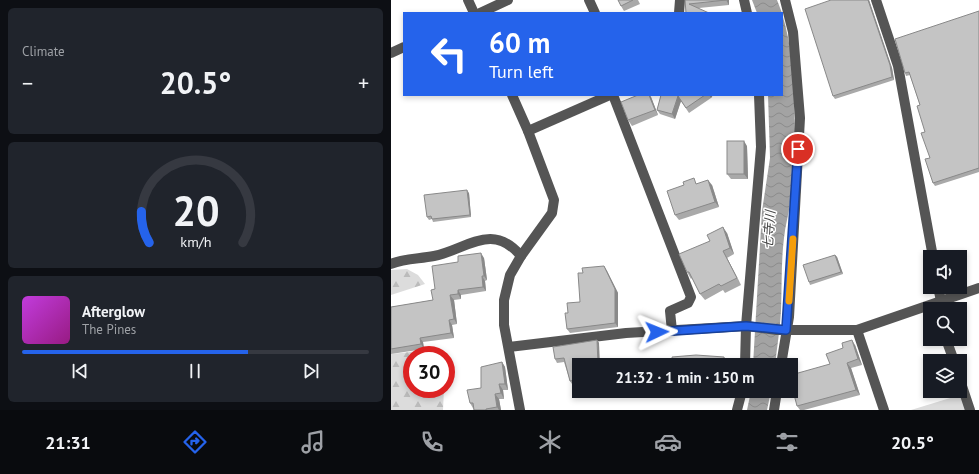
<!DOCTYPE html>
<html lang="en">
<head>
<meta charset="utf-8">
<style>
	:root { --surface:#171b24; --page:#20242c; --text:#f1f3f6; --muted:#9ea1a6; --line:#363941; --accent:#2563eb }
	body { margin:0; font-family:"PT Sans","Noto Sans JP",sans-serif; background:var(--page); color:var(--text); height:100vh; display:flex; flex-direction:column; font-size:15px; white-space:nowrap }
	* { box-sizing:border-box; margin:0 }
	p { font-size:13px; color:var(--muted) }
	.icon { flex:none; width:22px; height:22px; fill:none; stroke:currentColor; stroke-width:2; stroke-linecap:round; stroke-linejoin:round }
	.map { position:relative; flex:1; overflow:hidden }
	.sheet { display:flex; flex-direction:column; gap:8px; padding:8px; background:#0d0f14; width:391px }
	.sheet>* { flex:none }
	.banner { position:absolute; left:12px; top:12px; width:380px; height:84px; border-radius:0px; box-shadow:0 2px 6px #0003; background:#2563eb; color:#fff; overflow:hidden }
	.fabs { position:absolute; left:532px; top:250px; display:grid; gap:8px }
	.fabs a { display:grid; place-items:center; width:44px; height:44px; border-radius:0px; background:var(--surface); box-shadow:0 2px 6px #0003; font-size:20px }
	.speed { position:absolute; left:12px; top:346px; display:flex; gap:8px; font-size:20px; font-weight:700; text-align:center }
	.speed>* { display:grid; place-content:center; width:52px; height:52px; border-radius:50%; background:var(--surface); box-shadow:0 2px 6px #0003; line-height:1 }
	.speed .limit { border:6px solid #d22; background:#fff; color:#111 }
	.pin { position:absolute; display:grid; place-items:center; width:34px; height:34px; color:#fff; margin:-17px; border:2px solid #fff; border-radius:50%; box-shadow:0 1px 4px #0007 }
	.me { position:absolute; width:44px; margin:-22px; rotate:88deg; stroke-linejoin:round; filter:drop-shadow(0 0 3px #0008) }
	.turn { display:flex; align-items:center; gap:14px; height:84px; padding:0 20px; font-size:18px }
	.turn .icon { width:52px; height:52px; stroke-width:2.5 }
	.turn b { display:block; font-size:28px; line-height:34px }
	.big { font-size:30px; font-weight:800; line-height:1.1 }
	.sheet .card { flex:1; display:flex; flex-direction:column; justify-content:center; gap:6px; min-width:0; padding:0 14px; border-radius:6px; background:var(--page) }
	.sheet .dial { align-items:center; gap:0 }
	.dial svg { height:104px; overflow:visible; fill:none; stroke:var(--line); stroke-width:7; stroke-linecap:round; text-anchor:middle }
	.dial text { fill:var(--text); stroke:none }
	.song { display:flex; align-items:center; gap:12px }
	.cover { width:48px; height:48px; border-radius:6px; background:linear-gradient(135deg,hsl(290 70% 55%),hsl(310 70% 35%)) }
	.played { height:4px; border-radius:2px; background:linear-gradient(90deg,var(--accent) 65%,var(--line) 65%) }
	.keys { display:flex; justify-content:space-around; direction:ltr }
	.heat { display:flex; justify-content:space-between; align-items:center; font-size:22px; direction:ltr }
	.trip { position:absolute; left:181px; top:358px; width:226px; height:40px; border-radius:0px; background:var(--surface); box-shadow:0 2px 6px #0003; font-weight:800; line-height:40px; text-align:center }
	.tabs { display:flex; height:64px; justify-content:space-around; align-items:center; background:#090b0e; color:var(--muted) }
	.tabs .icon { width:28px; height:28px }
	.tabs .selected { color:var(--accent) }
	.tabs b { font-size:18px; color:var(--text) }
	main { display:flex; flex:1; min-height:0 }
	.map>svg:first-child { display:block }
</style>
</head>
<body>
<main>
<section class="sheet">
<div class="card"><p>Climate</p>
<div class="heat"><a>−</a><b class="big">20.5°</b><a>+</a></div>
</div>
<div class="card dial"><svg viewBox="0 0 100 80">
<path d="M14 69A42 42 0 1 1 86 69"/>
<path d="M14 69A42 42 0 0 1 8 45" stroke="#2563eb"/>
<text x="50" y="56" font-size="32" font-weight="700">20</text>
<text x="50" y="72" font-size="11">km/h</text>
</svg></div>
<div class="card">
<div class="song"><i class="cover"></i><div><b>Afterglow</b><p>The Pines</p></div></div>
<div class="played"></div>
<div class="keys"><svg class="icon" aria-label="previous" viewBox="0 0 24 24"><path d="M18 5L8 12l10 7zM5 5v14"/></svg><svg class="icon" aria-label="pause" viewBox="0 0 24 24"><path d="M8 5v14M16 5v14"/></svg><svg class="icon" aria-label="next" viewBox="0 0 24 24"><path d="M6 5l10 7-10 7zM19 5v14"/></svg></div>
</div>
</section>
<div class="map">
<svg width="588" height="410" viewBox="0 0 588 410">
	<defs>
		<pattern id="forest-firs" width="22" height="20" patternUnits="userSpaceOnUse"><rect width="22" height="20" fill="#dcdcdc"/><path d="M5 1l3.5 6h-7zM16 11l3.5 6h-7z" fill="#bbb"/></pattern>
		<pattern id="water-waves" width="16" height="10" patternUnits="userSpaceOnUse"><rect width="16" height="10" fill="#a3a3a3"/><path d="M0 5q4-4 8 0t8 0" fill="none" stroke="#8b8b8b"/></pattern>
	</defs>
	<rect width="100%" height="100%" fill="#fff"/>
	<path fill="#dcdcdc" d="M569,395L575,410H520Z"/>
	<g fill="url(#forest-firs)">
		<path d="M16,269L27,275L34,284L0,295V270Z"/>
		<path d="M27,351L36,353L37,355H21V389H53L52,410H0V352L1,354Z"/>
	</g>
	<g fill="url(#water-waves)">
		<path d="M361,0H386L391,13H366Z"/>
		<path d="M391,14C408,66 405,147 399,202C398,214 394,226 393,238C390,262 391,286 390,311C389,329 386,347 384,365H362L371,211L379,158L377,95H391Z"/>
		<path d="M360,391H380L376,410H356Z"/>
	</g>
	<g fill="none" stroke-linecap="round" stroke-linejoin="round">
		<g stroke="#555" stroke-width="10">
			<path d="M77,0L83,13"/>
			<path d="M198,0L204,13"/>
			<path d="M353,0L356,13"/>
			<path d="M485,0L507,66L542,257"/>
			<path d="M89,13L117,0"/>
			<path d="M288,13L289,0"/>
			<path d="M0,53L13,47"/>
			<path d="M121,95L137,131L163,200L161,213L130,256L119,275L113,300V325L129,410"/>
			<path d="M222,95L300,297L297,303L279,311L281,331"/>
			<path d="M137,131L219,95"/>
			<path d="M0,264C14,258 28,259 43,256C75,250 101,221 130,256"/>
			<path d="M547,287L550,301"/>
			<path d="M466,330L493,410"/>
			<path d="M555,339L563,361"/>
			<path d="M118,347L235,333L355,326L386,330H466L588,288"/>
			<path d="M354,365L355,326L370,147L368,95"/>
			<path d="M390,365L398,317L409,118L402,32L394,0"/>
			<path d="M569,380L579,410"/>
			<path d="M346,410L351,391"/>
			<path d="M383,410L386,391"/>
		</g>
	</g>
	<g fill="#a9a9a9">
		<path d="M227,0H247L249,4L233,11L230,6Z"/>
		<path d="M294,0H338V5L308,8L295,13Z"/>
		<path d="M440,0H478L501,68L503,80L444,99L442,96Z"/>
		<path d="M588,11V172L544,186L542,183L539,158L529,105L519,75L515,76L514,73Z"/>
		<path d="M270,95H322L320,98L298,113L290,101L284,119L269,114L266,110Z"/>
		<path d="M260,97L267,115L241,126L237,120Z"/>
		<path d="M356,146L357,179H340L336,174Z"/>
		<path d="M306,184L321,185L328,207L288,220L284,215Z"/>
		<path d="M78,193L80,217L42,222L41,219L38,220L36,217Z"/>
		<path d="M336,233L343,254L336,258L350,285L334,293L332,290L314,300L309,294L301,278L300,279L296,272L319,241Z"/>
		<path d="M444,255L446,257L452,274L419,285L418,282Z"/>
		<path d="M93,258L96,280L94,281L95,291L70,295V299L63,300L66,324L61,325L63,338L32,342L33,349L0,354V307L42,300L44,289Z"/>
		<path d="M213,266L216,271L227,293V327L179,333L176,329L177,313L189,302L192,273Z"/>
		<path d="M206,340L208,343L188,365V383L181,384L179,381L173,362L166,363L164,359Z"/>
		<path d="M464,345L471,365L460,368L469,395L413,410H409L406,406L439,364Z"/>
		<path d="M111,362L114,367L117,390H112L113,399H108L110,410H83L79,403Z"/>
		<path d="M312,391H327V392Z"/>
	</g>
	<g fill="#898989">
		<path d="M335,0H338V5Z"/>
		<path d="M477,0H478L501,68L503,80L501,77Z"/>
		<path d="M258,95H259L260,97L267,115L264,110Z"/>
		<path d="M318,95H322L320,98Z"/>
		<path d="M287,96L290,101L284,119L281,114Z"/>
		<path d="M353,141L356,146L357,179L353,174Z"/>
		<path d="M317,180L321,185L328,207L324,202Z"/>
		<path d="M76,190L78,193L80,217L79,215Z"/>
		<path d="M332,227L336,233L343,254L339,248Z"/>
		<path d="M332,251L336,258L350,285L346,278Z"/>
		<path d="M90,253L93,258L96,280L93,276Z"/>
		<path d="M444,255L446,257L452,274L450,272Z"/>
		<path d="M213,266L216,271L227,293V327L224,323Z"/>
		<path d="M91,276L94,281L95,291L92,287Z"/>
		<path d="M67,290L70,295V299L67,294Z"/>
		<path d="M59,295L63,300L66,324L63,319Z"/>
		<path d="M58,320L61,325L63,338L60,333Z"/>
		<path d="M29,338L32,342L33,349L30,344Z"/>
		<path d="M206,340L208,343L209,365H207Z"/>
		<path d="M461,340L464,345L471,365L467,359Z"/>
		<path d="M333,357L337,362L336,365H332Z"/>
		<path d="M111,362L114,367L117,390L114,384Z"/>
		<path d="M456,363L460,368L469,395L465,390Z"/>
		<path d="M108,384L112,390L113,399L110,393Z"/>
		<path d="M104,394L108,399L110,410H108L106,407Z"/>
	</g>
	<g fill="#c4c4c4" stroke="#898989">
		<path d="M227,0H242L230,6Z"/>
		<path d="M294,0H335L298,4L318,13H295Z"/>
		<path d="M440,0H477L499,65L501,77L442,96L414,9Z"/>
		<path d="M588,11V168L542,183L534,159L539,158L530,133L534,132L526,106L529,105L518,72L514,73L504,39Z"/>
		<path d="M247,95H258L264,110L237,120L230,102Z"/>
		<path d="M270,95H314L295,108L287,96L281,114L266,110Z"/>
		<rect x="336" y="141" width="17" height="33"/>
		<path d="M303,178L305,184L317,180L324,202L284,215L276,191L293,185L292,182Z"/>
		<path d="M76,190L79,215L41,219L40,216L36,217L33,195Z"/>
		<path d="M332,227L339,248L332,251L346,278L330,286L328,284L309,294L298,272H296L288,254L319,241L316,235Z"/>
		<path d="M90,253L93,276H91L92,287L67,290V294L59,295L63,319L58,320L60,333L29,338L30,344L0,349V307L42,300L40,290L44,289L41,266L67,262V256Z"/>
		<path d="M444,255L450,272L418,282L412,265Z"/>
		<path d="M213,266L224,289V323L176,329L174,313H177L176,303L189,302L187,273H192L191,268Z"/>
		<path d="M206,340L207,365H188V379L179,381L173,358L164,359L162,347Z"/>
		<path d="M461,340L467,359L456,363L465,390L406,406L400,383V375L439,364L435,354L452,348L451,343Z"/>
		<path d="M305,355L333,357L332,365H282L281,357Z"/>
		<path d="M111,362L114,384H108L110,393L104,394L106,407L95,409V410H83L82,403H79L76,390L90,388V367Z"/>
	</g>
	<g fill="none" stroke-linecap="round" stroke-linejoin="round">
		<g stroke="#184099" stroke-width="10">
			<path id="route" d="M266,332L355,326L395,330L407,149"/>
		</g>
		<use href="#route" stroke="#2563eb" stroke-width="7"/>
		<path stroke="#f59e0b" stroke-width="7" d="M398,301L402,239"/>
	</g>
	<g text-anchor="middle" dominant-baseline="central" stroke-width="3" stroke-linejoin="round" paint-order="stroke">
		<g font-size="13" font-style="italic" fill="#444" stroke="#fff">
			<text transform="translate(378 230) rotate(-86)">七寺川</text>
		</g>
	</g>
</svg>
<div class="fabs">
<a><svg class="icon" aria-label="sound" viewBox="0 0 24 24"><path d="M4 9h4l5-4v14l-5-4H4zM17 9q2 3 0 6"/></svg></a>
<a><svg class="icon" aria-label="search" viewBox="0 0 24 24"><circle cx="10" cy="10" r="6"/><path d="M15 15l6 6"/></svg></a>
<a><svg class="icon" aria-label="layers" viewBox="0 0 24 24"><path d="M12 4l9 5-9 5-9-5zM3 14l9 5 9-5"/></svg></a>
</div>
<div class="speed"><div class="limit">30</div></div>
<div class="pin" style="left:407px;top:149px;background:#d93025"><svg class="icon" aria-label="arrive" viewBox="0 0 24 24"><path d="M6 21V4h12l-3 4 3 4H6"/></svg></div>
<svg class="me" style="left:266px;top:332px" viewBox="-20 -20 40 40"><path d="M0-17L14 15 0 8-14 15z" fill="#2563eb" stroke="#fff" stroke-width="4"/></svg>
<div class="trip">21:32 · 1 min · 150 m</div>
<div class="banner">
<div class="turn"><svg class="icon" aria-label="left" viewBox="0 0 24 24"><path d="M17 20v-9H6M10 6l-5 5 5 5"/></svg><div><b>60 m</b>Turn left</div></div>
</div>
</div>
</main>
<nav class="tabs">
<b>21:31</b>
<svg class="icon selected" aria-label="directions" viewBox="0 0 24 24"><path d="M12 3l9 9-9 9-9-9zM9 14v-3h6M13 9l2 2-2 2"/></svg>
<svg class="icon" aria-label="music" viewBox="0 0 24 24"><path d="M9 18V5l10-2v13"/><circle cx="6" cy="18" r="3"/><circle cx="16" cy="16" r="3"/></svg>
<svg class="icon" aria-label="phone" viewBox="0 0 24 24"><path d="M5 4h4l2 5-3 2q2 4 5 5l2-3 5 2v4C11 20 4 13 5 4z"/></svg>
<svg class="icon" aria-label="climate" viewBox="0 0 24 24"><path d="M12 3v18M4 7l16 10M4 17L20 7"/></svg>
<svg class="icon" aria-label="car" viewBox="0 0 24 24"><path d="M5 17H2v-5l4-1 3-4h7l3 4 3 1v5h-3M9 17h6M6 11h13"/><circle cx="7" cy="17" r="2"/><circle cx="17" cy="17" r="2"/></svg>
<svg class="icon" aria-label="filters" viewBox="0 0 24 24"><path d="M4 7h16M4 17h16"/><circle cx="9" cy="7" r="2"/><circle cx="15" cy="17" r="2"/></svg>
<b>20.5°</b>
</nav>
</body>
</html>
